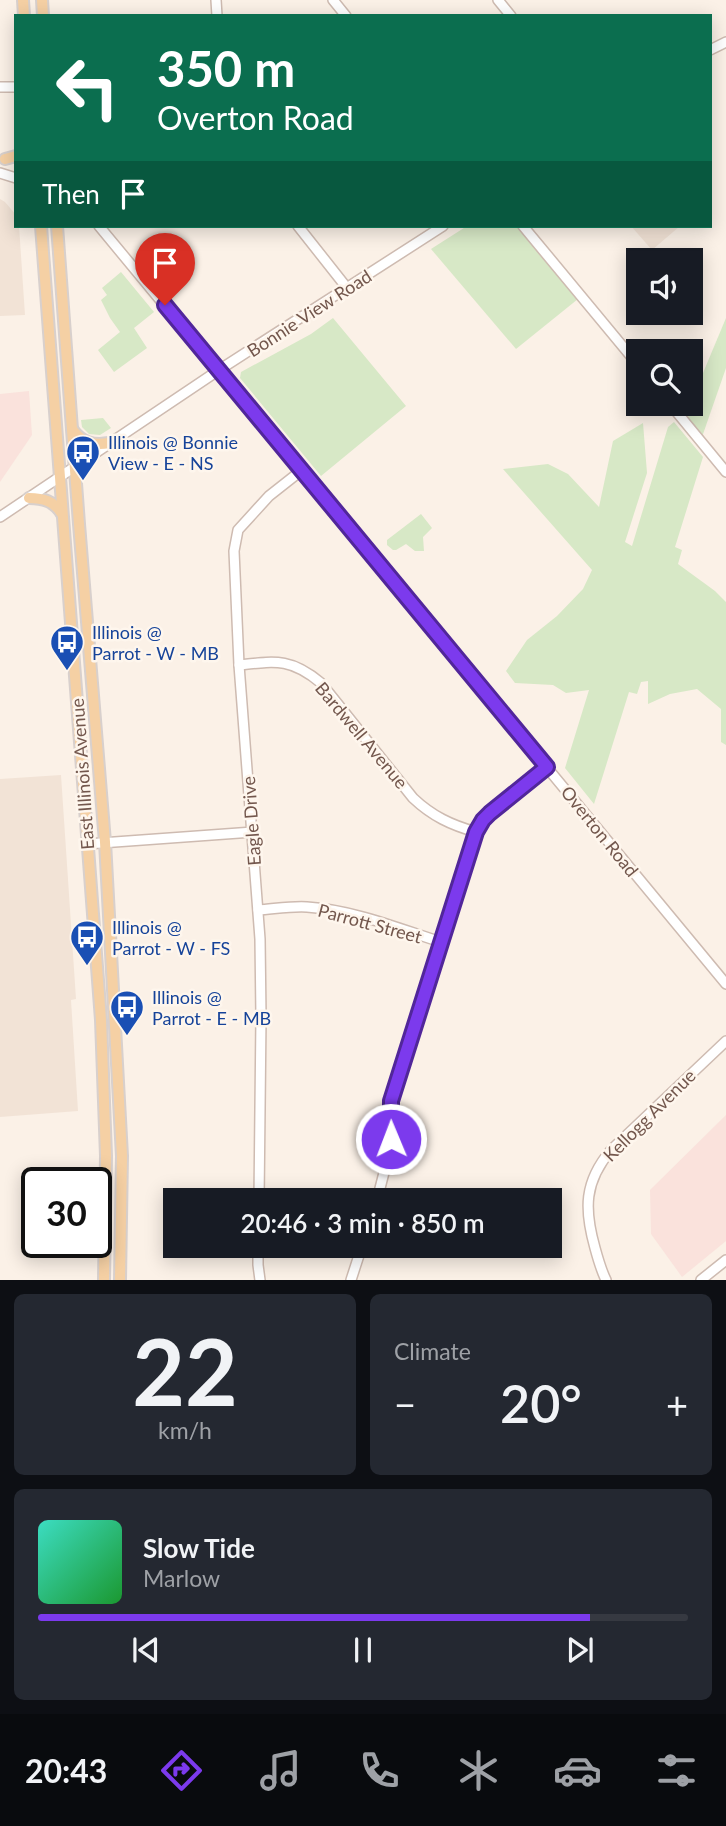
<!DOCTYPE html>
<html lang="en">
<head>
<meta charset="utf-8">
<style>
	:root { --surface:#171b24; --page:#242831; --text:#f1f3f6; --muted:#9ea1a6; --line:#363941; --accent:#7c3aed }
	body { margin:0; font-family:Lato,sans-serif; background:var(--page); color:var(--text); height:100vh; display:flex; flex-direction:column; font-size:26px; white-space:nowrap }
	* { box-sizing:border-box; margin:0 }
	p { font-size:23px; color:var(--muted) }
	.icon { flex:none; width:38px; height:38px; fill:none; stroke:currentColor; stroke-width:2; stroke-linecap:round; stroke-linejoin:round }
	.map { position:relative; height:1280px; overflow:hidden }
	.sheet { display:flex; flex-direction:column; gap:14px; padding:14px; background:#0d0f14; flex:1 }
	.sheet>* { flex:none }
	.top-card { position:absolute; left:14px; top:14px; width:698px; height:214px; border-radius:0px; box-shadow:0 4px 18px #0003; background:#0b6e4f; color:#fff; overflow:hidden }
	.buttons { position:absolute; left:626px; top:248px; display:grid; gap:14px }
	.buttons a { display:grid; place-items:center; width:77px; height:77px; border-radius:0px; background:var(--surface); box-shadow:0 4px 18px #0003; font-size:35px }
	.speed { position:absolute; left:21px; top:1167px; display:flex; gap:14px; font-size:35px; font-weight:700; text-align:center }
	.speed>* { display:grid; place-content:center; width:91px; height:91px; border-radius:50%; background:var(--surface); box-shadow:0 4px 18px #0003; line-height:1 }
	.speed .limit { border:4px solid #111; border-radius:10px; background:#fff; color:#111 }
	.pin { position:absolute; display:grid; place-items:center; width:60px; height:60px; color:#fff; margin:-72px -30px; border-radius:50% 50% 50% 0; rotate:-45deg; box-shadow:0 0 7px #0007 }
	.pin .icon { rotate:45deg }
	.me { position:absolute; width:77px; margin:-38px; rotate:359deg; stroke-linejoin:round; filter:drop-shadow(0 0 5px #0008) }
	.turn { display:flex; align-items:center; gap:24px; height:147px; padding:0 28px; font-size:32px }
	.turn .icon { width:91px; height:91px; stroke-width:2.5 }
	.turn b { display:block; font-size:49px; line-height:60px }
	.then { display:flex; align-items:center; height:66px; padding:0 28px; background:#0003; gap:14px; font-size:26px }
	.big { font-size:52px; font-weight:600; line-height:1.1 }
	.sheet .card { flex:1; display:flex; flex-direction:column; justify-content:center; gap:10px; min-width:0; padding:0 24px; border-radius:10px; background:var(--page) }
	.sheet .dial { align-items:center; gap:0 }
	.dial b { font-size:91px; line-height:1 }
	.song { display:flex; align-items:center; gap:21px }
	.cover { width:84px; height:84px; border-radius:10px; background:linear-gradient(135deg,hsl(170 70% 55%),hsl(130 70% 35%)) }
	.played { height:7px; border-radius:4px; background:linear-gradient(90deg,var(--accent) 85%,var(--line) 85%) }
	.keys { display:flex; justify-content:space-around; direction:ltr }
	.heat { display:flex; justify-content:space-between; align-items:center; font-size:38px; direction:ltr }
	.sheet .tiles { flex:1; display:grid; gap:14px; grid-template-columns:1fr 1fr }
	.card:last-child { grid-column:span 2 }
	.trip { position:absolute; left:163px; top:1188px; width:399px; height:70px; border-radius:0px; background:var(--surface); box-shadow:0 4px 18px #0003; font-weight:600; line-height:70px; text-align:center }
	.tab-bar { display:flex; height:112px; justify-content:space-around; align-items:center; background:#090b0e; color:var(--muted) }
	.tab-bar .icon { width:49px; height:49px }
	.tab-bar .active { color:var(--accent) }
	.tab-bar b { font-size:32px; color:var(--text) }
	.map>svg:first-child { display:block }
</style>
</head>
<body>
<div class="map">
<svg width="726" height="1280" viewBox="0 0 726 1280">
	<rect width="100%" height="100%" fill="#fbf1e7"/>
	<g fill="#f2e3d6">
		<path d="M0,199L5,202L16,215V226H19L25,315L0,316Z"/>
		<path d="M631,226H680L652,250Z"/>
		<path d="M61,775L76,999L71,1000L78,1111L0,1117V779Z"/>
	</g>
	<g fill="#fae2dc">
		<path d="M29,391L32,435L0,482V394Z"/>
		<path d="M726,1115V1241L682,1277L651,1234L650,1190Z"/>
	</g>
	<g fill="#d7e8c6">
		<path d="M467,226H518L578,299L516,349L431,249Z"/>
		<path d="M121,272L154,312L134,328L147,348L114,372L98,350L120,332L110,318L101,300L107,295L102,288Z"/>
		<path d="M333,318L406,406L321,476L240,378L241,372L311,334Z"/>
		<path d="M726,318V368L702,437L685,416Z"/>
		<path d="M103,418L111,428L100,435L89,434L82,427L81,420Z"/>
		<path d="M674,422L703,457L675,547L682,550L678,564L715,591L726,602V745L721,742V709L697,689L670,694L648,704V681L641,682L637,694L629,692L594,804L565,768L589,690L566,693L553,685L515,683L506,671L527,640L557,616L583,589L592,570L503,469L548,464L568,474L599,507L613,441L643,423L647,473L625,542L632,546L668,427Z"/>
		<path d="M421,514L432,528L423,537L424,551H415L406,544L396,550H393L387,545V540Z"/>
	</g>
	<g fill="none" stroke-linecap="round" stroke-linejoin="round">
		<g stroke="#cebbb1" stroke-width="12">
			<g id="minor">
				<path d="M216,0L217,16"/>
				<path d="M333,0L346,16"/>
				<path d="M498,0L511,16"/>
				<path d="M710,50L726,42"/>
				<path d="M0,87H16"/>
				<path d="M0,173L16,178"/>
				<path d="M99,226L726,984"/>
				<path d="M298,226L347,288"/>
				<path d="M523,226L639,366"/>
				<path d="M670,404L726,472"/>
				<path d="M0,517L219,370L443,226"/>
				<path d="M239,665C276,661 291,658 321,683L413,798C432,816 451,825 476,832"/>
				<path d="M87,844L253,832"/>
				<path d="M258,910C274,909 291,906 307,907C353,910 397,928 441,942"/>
				<path d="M259,1200L261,1017L260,939L239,665L234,551L238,530L269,496L302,470"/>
				<path d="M377,1200L389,1153L391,1139V1101L476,832L483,820L490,813L547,767"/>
				<path d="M258,1246V1265L260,1280"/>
				<path d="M351,1280L362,1246"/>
				<path d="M606,1280C601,1270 598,1259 595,1248C584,1209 584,1182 611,1150L726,1041"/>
				<path d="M701,1280L726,1260"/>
			</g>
		</g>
		<g stroke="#d8d0cd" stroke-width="14">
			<g id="major">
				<path d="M23,0L24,16"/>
				<path d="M42,0L43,16"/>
				<path d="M5,159L16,156"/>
				<path d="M41,226L101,1020L106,1156L104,1280"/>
				<path d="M57,226L79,524L105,842L122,1156L120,1280"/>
				<path d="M72,429C81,442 93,446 109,443"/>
				<path d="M29,498C43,498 54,501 62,514"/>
			</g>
		</g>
		<use href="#minor" stroke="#fff" stroke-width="9"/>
		<use href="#major" stroke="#f5d0a4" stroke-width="10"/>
	</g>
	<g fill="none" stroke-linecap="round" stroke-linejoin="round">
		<g stroke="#51269a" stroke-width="18">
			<path id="route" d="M165,305L547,767L490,813L483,820L476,832L391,1101V1139"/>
		</g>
		<use href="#route" stroke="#7c3aed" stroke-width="12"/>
	</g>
	<defs>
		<g id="bus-pin" transform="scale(1.75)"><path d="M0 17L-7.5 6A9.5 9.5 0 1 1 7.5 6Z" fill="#1a4fb4" stroke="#fef6ed"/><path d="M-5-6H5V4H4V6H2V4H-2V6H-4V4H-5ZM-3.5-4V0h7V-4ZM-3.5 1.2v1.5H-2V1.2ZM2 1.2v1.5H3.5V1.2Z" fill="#fff"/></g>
	</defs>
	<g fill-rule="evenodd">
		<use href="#bus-pin" x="83" y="452"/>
		<use href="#bus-pin" x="67" y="642"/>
		<use href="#bus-pin" x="87" y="937"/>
		<use href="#bus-pin" x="127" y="1007"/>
	</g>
	<g text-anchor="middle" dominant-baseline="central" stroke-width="5" stroke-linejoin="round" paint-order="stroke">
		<g font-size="18" fill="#73574d" stroke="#fef6ed">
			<text transform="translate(309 313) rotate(-33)">Bonnie View Road</text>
			<text transform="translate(362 735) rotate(50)">Bardwell Avenue</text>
			<text transform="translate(82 774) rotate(-94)">East Illinois Avenue</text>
			<text transform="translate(251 821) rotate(-94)">Eagle Drive</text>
			<text transform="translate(600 831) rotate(51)">Overton Road</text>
			<text transform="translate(370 923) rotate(15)">Parrott Street</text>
			<text transform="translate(649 1115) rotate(-45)">Kellogg Avenue</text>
		</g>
		<g font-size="18" fill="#164399" stroke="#fef6ed" text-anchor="start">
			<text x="108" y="442">Illinois @ Bonnie<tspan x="108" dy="21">View - E - NS</tspan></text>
			<text x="92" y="632">Illinois @<tspan x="92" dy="21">Parrot - W - MB</tspan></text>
			<text x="112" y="927">Illinois @<tspan x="112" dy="21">Parrot - W - FS</tspan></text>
			<text x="152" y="997">Illinois @<tspan x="152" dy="21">Parrot - E - MB</tspan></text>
		</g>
	</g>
</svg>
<div class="buttons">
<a><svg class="icon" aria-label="sound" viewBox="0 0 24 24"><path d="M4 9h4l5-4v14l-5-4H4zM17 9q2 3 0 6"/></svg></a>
<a><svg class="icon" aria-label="search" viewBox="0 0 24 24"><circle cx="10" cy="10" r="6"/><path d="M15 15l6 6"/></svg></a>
</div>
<div class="speed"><div class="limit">30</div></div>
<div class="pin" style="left:165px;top:305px;background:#d93025"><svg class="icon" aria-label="arrive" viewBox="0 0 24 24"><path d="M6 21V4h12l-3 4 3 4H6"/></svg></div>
<svg class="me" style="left:391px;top:1139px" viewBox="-20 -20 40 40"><circle r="17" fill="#7c3aed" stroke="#fff" stroke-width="3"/><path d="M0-11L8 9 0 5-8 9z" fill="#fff"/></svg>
<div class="trip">20:46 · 3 min · 850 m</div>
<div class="top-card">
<div class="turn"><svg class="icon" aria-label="left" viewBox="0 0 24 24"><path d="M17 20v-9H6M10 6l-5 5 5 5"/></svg><div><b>350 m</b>Overton Road</div></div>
<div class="then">Then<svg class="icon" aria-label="arrive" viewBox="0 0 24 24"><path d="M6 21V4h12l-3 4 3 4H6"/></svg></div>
</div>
</div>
<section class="sheet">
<div class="tiles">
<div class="card dial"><b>22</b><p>km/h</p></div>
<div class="card"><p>Climate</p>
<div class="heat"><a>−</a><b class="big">20°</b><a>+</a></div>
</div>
<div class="card">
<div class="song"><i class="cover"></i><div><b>Slow Tide</b><p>Marlow</p></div></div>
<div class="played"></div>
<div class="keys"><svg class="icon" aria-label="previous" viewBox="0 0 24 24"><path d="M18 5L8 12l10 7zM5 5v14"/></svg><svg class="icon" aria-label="pause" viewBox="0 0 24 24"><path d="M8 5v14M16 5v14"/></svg><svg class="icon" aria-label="next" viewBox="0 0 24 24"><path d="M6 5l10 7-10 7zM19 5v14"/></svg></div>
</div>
</div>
</section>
<nav class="tab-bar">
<b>20:43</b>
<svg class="icon active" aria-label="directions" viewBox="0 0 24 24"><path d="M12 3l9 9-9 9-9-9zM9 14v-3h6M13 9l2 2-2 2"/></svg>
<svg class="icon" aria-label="music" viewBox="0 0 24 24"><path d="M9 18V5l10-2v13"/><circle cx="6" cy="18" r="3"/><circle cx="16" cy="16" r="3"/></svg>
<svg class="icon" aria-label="phone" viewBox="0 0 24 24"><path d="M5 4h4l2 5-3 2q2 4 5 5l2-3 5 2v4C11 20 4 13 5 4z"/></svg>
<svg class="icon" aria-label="climate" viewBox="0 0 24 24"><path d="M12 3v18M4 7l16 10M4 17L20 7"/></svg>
<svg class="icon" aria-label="car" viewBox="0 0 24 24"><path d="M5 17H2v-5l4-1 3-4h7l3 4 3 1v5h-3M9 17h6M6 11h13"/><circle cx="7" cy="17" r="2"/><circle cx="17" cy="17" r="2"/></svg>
<svg class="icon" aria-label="filters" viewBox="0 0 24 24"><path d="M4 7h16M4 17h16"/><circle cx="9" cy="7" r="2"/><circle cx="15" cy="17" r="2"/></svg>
</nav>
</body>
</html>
